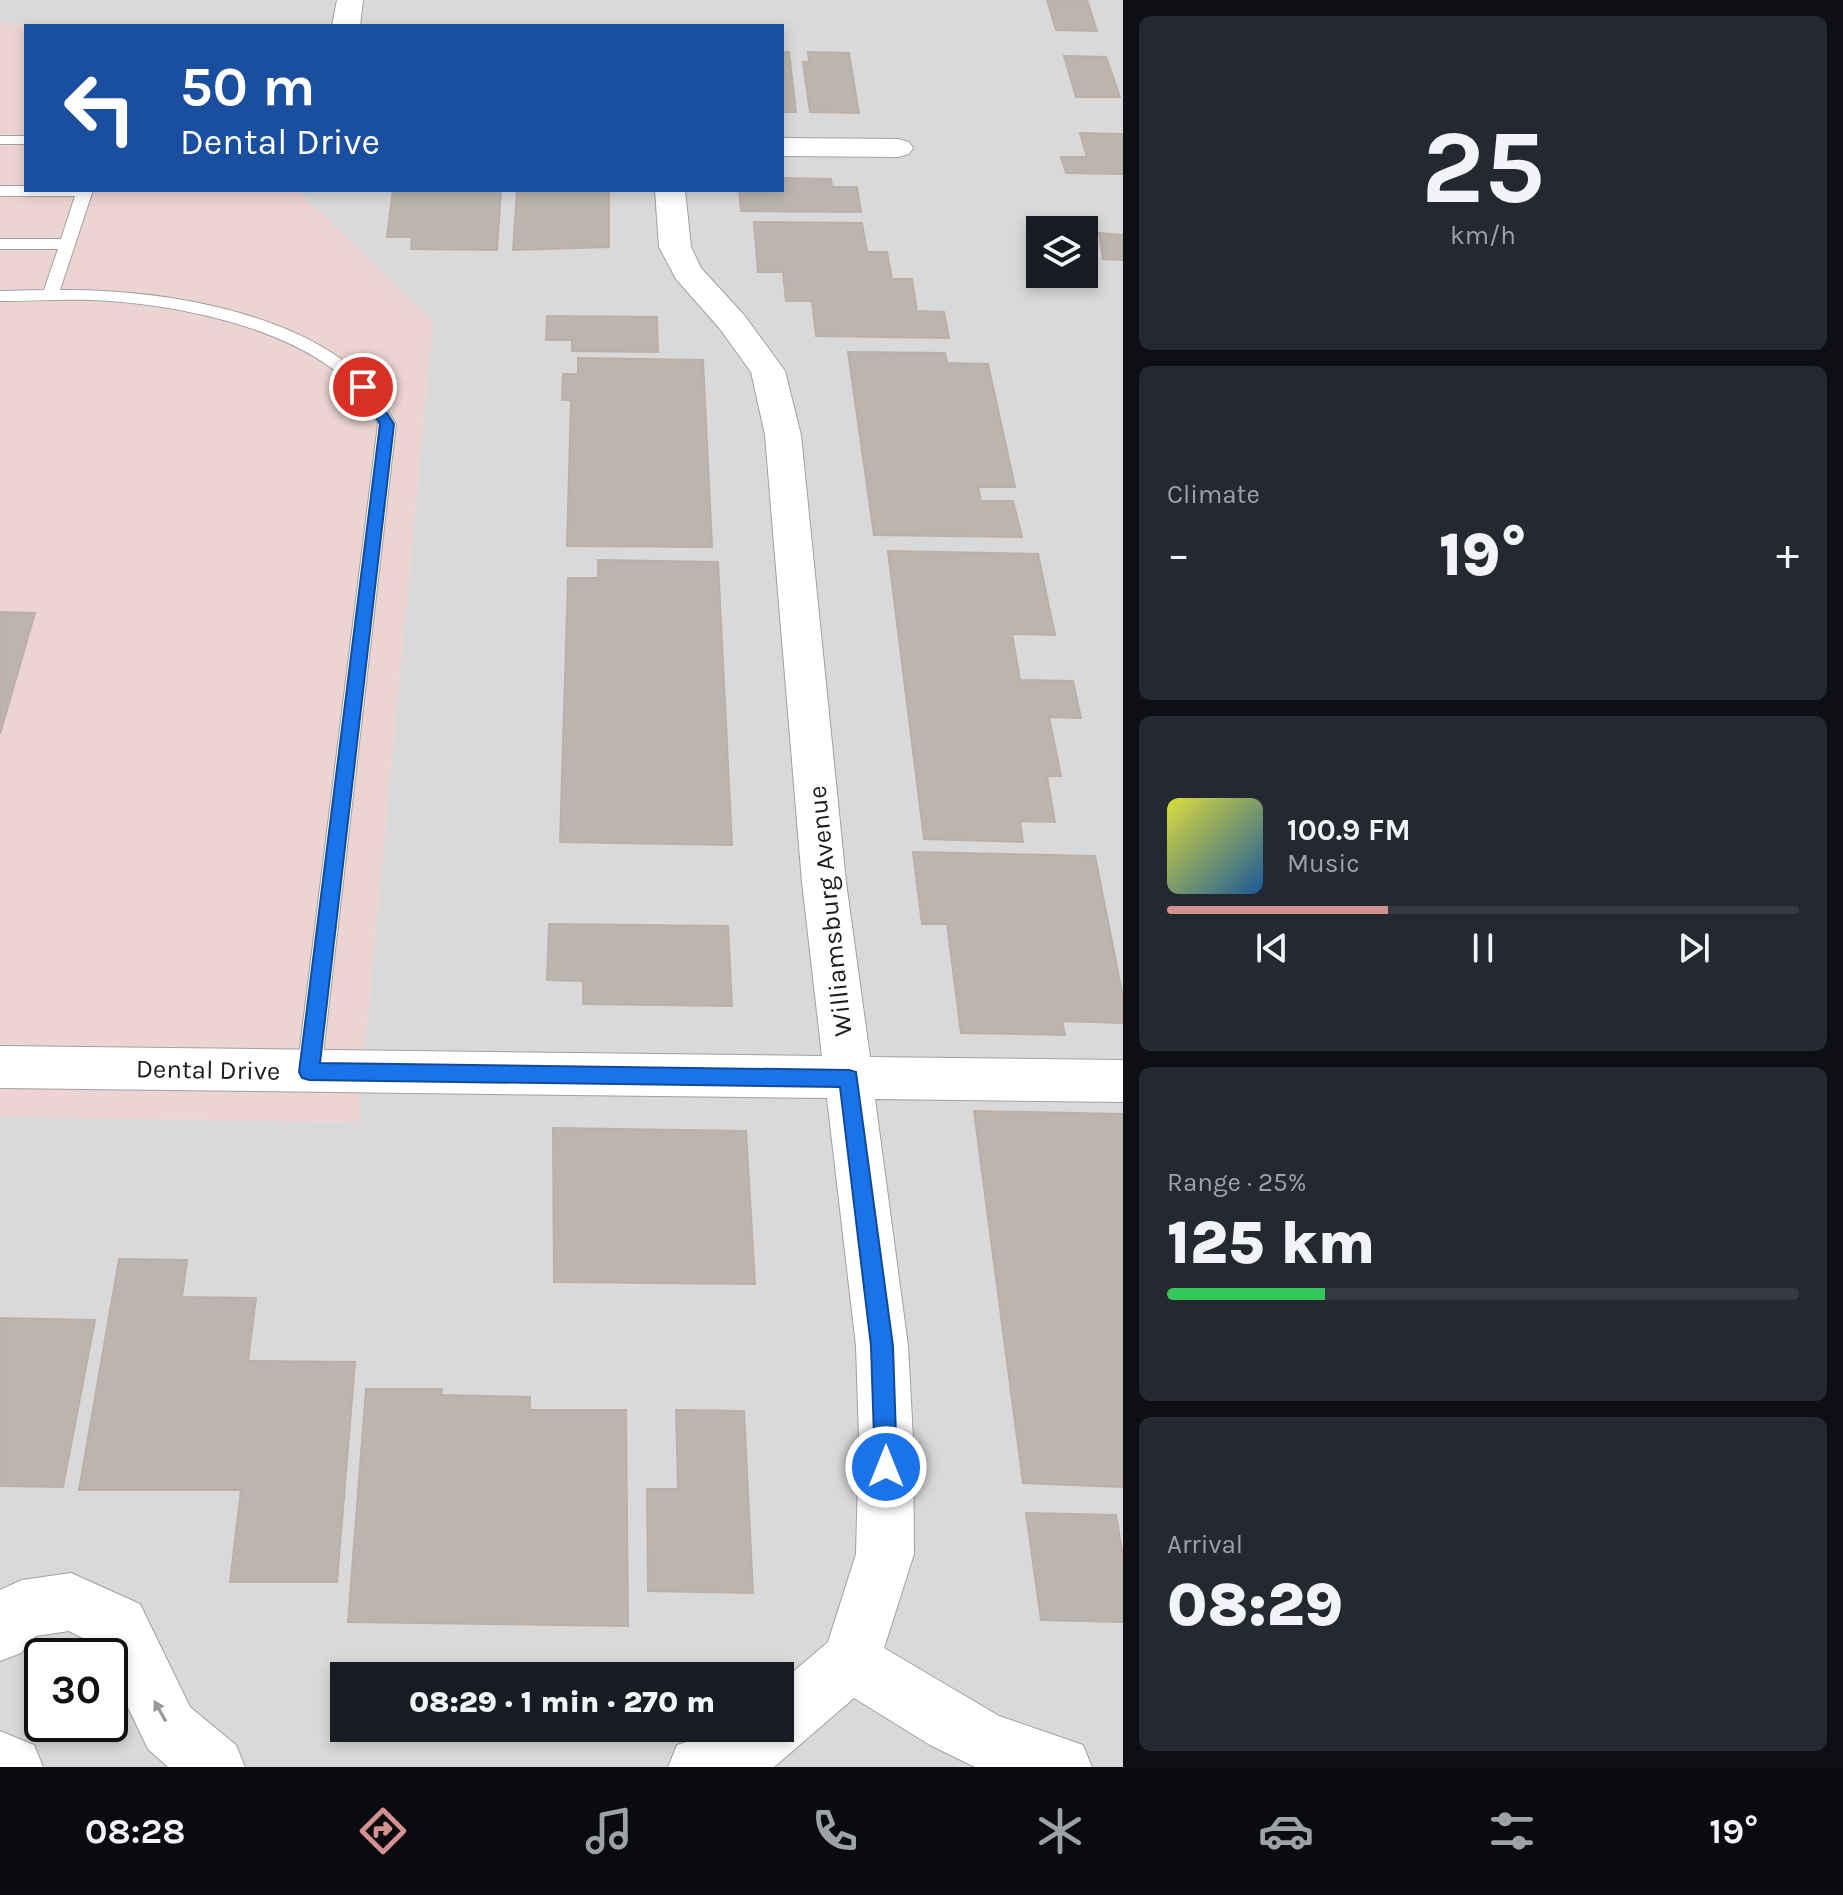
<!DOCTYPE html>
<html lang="en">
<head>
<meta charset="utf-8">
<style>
	:root { --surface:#171b24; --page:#242831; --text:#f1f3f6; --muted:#9ea1a6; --line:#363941; --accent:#d59090 }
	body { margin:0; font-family:Karla,sans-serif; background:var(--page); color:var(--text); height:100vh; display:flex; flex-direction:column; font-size:30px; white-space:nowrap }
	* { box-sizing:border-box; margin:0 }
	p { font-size:26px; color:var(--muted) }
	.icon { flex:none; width:44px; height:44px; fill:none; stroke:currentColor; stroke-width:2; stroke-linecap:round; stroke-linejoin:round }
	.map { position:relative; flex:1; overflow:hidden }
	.drawer { display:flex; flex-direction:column; gap:16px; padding:16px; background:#0d0f14; width:720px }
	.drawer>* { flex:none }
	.top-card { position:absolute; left:24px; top:24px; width:760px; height:168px; border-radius:0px; box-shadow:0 4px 12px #0003; background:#1a4fa0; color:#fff; overflow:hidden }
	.fabs { position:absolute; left:1026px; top:216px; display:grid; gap:16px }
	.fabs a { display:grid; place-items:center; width:72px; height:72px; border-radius:0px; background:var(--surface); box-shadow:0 4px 12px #0003; font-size:40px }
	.speed { position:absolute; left:24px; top:1638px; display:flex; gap:16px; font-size:40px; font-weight:700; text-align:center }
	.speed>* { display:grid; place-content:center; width:104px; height:104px; border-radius:50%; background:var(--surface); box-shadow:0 4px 12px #0003; line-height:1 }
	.speed .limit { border:4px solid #111; border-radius:12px; background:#fff; color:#111 }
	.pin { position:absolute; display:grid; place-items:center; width:68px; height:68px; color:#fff; margin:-34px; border:4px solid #fff; border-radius:50%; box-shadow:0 2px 8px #0007 }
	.me { position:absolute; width:88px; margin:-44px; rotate:0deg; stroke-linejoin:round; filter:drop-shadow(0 0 6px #0008) }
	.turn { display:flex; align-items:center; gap:28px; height:168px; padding:0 24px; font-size:36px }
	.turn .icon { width:104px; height:104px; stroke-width:2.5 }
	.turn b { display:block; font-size:56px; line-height:68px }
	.big { font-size:60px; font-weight:800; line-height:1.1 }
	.drawer .tile { flex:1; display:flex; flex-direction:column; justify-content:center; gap:12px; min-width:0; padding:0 28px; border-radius:12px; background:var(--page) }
	.drawer .dial { align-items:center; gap:0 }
	.dial b { font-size:104px; line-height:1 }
	.song { display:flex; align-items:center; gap:24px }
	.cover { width:96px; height:96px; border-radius:12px; background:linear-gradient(135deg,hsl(60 70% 55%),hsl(210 70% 35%)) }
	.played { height:8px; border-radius:4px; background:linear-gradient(90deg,var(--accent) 35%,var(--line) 35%) }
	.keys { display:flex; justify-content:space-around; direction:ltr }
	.heat { display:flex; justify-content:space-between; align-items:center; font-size:44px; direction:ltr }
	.charge { height:12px; border-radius:6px; background:linear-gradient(90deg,#34c759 25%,var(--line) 0) }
	.trip { position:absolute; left:330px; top:1662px; width:464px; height:80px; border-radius:0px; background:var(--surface); box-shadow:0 4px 12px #0003; font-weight:800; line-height:80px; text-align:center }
	.tab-bar { display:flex; height:128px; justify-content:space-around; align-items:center; background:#090b0e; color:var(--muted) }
	.tab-bar .icon { width:56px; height:56px }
	.tab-bar .active { color:var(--accent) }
	.tab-bar b { font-size:36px; color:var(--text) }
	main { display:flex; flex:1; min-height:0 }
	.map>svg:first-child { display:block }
</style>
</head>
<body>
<main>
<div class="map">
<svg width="1123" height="1767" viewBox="0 0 1123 1767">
	<rect width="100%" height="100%" fill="#ece9e2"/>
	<path fill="#dad9d9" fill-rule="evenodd" d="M0,0H1123V1767H0V1117L358,1122L433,322L297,190H782V26L0,24ZM1040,230H1084V274H1040ZM42,1656H110V1724H42ZM344,1676H780V1728H344Z"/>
	<path fill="#ecd4d3" d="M0,23L125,26H26V190H297L433,322L358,1122L0,1117Z"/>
	<g fill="#bcb5af" stroke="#bcb0a6" stroke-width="2">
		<path d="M1047,0H1087L1097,31L1056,30Z"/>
		<path d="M782,52H789L796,112H782Z"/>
		<path d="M808,52L849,53L859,113L810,112L803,62H809Z"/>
		<path d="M1064,56L1106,57L1120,97H1076Z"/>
		<path d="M1080,133L1123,134V174L1066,173L1061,157H1087Z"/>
		<path d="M782,178L831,179L832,187H857L861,212L741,211L739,190H782Z"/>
		<path d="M393,190H501L497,250L411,249L412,237H387Z"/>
		<path d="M517,190H609V247L513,250Z"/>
		<path d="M754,222L862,223L867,252H887L892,279H912L917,311L944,312L949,338L816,336L812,301H786L783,272H758Z"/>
		<path d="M1099,233L1123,235V260L1103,259Z"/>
		<path d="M547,316L657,317L658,352L572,351V340H546Z"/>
		<path d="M848,352L945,353L947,363L988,364L1015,487H978L981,501H1013L1022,537L874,535Z"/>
		<path d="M578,358L703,360L712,547L567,546L571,400H562L563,374H578Z"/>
		<path d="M888,551L1038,554L1055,635L1012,634L1020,680L1073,681L1081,718L1049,717L1061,776H1047L1055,822L1020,821L1023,842L924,839Z"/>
		<path d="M598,560L718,562L732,845L560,842L568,578H598Z"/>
		<path d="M0,612L35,613L0,734Z"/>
		<path d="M913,852L1095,856L1123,997V1023L1062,1021L1065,1035L961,1033L947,924H922Z"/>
		<path d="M549,924L728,926L732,1006L583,1004V981L547,980Z"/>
		<path d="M974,1111L1123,1114V1487L1023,1483Z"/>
		<path d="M553,1128L746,1131L755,1284L554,1282Z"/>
		<path d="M119,1259L187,1260L182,1297L256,1298L248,1361L355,1362L337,1582H230L241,1490H79Z"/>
		<path d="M0,1318L95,1320L63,1487L0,1486Z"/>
		<path d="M366,1389H442L441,1395L530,1397V1410H626L628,1626L348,1622Z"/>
		<path d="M676,1410L744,1411L753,1593L648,1591L647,1489H678Z"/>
		<path d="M1026,1513L1116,1515L1123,1556V1622L1041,1620Z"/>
	</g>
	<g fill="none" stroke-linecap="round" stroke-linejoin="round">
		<g stroke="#a0a0a0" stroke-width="2">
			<g id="lane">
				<rect x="0" y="136" width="26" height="8"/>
				<path d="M0,186H26V190H93L60,290C156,289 299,310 369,383C380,395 387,411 396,424L321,1072L317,1079L309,1082L301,1079L297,1072L378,424C372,414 367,402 359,393C305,331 189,307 110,301C73,298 37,301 0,301V291L44,290L58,249H0V239H61L75,196H0Z"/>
			</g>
		</g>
		<g stroke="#a0a0a0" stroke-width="2">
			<g id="street">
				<path d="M337,0H363L360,26H332Z"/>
				<path d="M782,138L898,139L909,142L913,148L909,154L898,157L782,156Z"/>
				<path d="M655,190H685L691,247L701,268L744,315L785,371L801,435L846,882L870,1057L1123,1060V1102L875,1099L908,1346L913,1438L914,1554L884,1648L999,1716L1083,1745L1092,1767H975L930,1745L854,1698L774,1767H668L677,1745C693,1739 714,1737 727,1728H780V1683L828,1642L856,1554L859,1438L856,1346L827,1098L0,1088V1046L822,1056L802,882L765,435L751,372L720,329L676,279L659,247Z"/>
				<path d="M71,1573L140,1604L190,1707L236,1745L245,1767H168L148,1749L110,1670V1656H103L98,1646L69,1631L36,1636L21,1653L0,1661V1590L22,1580Z"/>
				<path d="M0,1731L34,1745L43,1767H0Z"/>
			</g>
		</g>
		<use href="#lane" fill="#fff" fill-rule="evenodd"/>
		<use href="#street" fill="#fff" fill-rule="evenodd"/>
	</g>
	<defs><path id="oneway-solid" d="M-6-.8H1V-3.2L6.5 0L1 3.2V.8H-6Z" transform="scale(2)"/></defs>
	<use fill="#999" href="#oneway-solid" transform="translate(160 1711) rotate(-119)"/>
	<path fill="#1a73e8" stroke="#114b97" stroke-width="2" d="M363,383L368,384L394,424L320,1063L849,1070L856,1072L893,1346L897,1467L894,1475L886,1479L878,1475L875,1467L871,1346L840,1087L309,1080L302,1078L299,1072L380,424L356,387Z"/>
	<g text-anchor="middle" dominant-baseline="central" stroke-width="7" stroke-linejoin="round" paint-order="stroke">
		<g font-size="26" fill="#1c1c1c" stroke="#fff">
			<text transform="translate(830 911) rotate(-96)">Williamsburg Avenue</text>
			<text transform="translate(208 1070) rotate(1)">Dental Drive</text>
		</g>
	</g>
</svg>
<div class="fabs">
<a><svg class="icon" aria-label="layers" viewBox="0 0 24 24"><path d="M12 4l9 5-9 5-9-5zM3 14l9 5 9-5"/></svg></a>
</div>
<div class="speed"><div class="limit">30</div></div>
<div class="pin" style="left:363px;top:387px;background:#d93025"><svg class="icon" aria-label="arrive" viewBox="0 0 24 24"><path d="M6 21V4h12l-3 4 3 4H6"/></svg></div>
<svg class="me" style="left:886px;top:1467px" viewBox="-20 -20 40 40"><circle r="17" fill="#1a73e8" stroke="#fff" stroke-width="3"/><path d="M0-11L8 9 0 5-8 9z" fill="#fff"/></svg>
<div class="trip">08:29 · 1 min · 270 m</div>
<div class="top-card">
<div class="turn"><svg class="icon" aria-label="left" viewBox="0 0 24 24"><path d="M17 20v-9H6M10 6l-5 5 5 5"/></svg><div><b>50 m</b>Dental Drive</div></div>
</div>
</div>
<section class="drawer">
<div class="tile dial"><b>25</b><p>km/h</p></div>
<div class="tile"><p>Climate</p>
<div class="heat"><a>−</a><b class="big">19°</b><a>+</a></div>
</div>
<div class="tile">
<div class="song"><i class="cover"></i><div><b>100.9 FM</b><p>Music</p></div></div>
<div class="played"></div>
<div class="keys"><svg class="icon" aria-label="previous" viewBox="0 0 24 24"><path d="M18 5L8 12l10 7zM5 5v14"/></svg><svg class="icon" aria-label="pause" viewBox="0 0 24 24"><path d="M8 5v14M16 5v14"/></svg><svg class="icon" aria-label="next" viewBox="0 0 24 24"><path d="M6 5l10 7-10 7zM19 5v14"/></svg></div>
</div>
<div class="tile"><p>Range · 25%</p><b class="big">125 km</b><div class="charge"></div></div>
<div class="tile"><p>Arrival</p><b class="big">08:29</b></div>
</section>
</main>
<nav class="tab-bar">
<b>08:28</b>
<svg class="icon active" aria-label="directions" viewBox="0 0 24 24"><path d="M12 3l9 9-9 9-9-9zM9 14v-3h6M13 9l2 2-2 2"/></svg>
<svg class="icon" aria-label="music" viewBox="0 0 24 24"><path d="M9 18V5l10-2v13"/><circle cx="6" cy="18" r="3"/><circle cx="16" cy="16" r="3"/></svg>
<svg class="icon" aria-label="phone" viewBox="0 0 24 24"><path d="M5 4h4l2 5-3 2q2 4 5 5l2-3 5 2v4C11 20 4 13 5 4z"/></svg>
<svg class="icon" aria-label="climate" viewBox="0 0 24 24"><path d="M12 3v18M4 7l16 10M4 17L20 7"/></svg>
<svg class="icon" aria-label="car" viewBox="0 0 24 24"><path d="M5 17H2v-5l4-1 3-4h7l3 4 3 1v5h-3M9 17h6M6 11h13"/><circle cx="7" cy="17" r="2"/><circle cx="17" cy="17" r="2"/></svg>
<svg class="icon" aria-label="filters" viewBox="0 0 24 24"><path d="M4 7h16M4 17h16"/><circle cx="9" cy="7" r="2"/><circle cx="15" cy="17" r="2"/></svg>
<b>19°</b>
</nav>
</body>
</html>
